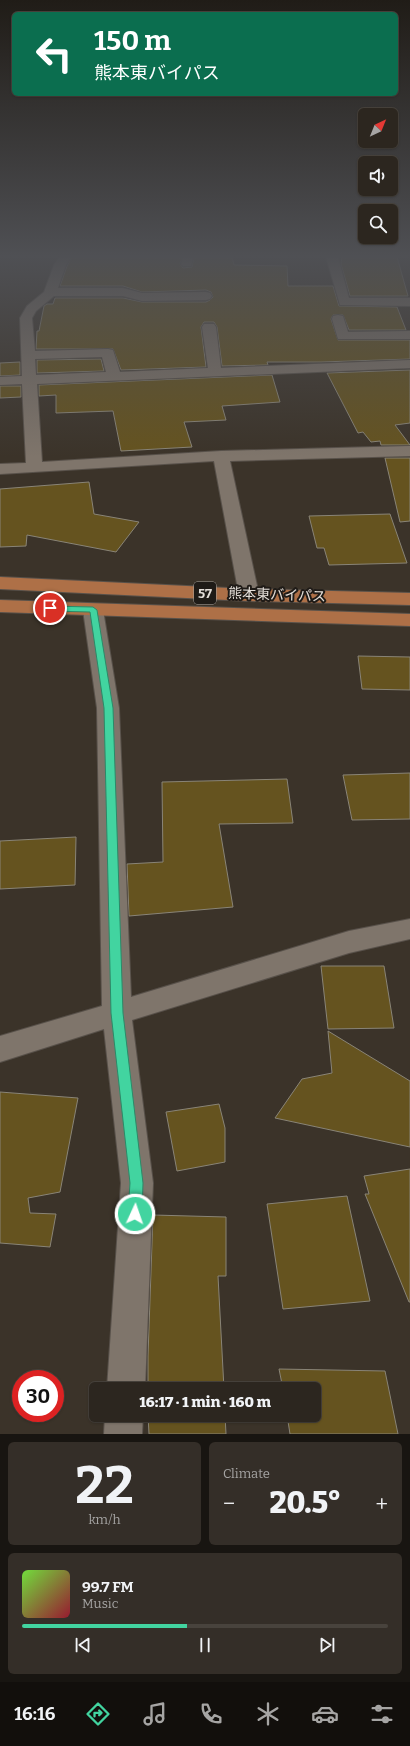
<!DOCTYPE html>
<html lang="en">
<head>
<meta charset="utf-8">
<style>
	:root { --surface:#2c261f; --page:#342e28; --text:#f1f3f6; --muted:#a6a5a4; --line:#48433d; --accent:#42d4a0 }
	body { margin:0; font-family:Bitter,"Noto Sans JP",serif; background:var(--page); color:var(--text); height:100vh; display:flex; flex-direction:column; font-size:15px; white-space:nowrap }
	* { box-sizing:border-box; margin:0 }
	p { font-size:13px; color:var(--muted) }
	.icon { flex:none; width:22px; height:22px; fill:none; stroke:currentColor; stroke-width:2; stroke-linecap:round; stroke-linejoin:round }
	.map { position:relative; height:1434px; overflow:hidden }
	.sheet { display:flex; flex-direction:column; gap:8px; padding:8px; background:#181511; flex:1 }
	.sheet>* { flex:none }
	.hud { position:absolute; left:12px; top:12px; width:386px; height:84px; border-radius:6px; box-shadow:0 1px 3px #0004,0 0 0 1px var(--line); background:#0b6e4f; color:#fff; overflow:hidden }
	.needle { width:26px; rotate:43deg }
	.controls { position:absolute; left:358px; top:108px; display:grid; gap:8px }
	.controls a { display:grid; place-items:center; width:40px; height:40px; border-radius:6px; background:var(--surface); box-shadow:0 1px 3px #0004,0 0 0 1px var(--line); font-size:20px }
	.speed { position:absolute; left:12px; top:1370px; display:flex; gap:8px; font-size:20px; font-weight:700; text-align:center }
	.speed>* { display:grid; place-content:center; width:52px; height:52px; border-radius:50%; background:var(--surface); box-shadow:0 1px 3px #0004,0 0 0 1px var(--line); line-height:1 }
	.speed .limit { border:6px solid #d22; background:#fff; color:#111 }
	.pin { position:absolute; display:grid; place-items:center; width:34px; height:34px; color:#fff; margin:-17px; border:2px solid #fff; border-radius:50%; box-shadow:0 1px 4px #0007 }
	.me { position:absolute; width:44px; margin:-22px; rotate:3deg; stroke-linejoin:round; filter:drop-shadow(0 0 3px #0008) }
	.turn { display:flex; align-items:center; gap:14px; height:84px; padding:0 16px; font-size:18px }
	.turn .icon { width:52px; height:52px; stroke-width:2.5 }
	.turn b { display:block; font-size:28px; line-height:34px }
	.big { font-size:30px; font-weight:800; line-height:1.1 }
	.sheet .card { flex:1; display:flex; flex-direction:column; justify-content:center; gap:6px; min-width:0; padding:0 14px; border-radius:6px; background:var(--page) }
	.sheet .dial { align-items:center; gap:0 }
	.dial b { font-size:52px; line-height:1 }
	.song { display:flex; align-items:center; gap:12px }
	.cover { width:48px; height:48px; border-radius:6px; background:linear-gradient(135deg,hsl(100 70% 55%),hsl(350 70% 35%)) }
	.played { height:4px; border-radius:2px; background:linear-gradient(90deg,var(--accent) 45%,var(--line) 45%) }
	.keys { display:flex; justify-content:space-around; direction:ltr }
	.heat { display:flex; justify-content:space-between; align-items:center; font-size:22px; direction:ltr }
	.sheet .tiles { flex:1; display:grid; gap:8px; grid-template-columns:1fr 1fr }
	.card:last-child { grid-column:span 2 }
	.trip { position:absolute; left:89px; top:1382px; width:232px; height:40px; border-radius:6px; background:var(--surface); box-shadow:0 1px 3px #0004,0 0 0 1px var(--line); font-weight:800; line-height:40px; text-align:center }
	.menu { display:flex; height:64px; justify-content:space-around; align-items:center; background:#120f0c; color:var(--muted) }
	.menu .icon { width:28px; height:28px }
	.menu .active { color:var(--accent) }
	.menu b { font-size:18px; color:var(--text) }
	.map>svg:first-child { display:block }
</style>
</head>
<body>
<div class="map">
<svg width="410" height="1434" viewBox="0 0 410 1434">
	<rect width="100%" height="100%" fill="#3b3329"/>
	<g fill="#65531f" stroke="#898477">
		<path d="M72,257H182L180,264L183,268L192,267L194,257H232L234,265L287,266L288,286H333L339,306L397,307L406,330H349L343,315H333L331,319L338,340H410V359L321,362H267L268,365L222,366L217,327L214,322H204L201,327L206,367L121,370L113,349H36L37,331H39L44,306L47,304H53L55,298H123L142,302H206L210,300L213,297L211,292L206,290L142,292L123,286H60L67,266Z"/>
		<path d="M342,257H397L408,296H350L341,264Z"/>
		<path d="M101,359L104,371L37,373V360Z"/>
		<path d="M20,362V375L0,376V363Z"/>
		<path d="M410,370V423L395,425L410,445H381L380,441L371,442L363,432L358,433L327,373Z"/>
		<path d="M272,375L280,402L222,406L226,420L184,422L192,447L121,451L113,411L56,413V395L39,396V385Z"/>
		<path d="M0,386H21V397L0,398Z"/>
		<path d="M385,458H410V521L400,522Z"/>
		<path d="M89,482L94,514L139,522L116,552L27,535L26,546L0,547V489Z"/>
		<path d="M390,514L407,563L329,565L324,548H317L309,516Z"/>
		<path d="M358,656L410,657V690L362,689Z"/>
		<path d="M410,773V819L352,820L343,775Z"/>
		<path d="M287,779L293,823L219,824L233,907L129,916L127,864L163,862L162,782Z"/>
		<path d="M76,837L75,885L0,889V841Z"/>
		<path d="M321,966H384L394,1028L328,1029Z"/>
		<path d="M328,1031L410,1081V1147L275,1118L302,1079L332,1073Z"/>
		<path d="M0,1092L78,1098L60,1192L28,1198L30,1213L56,1214L50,1247L0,1243Z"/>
		<path d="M219,1104L225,1128V1162L177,1171L166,1112Z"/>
		<path d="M410,1169V1302H409L365,1194H369L364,1176Z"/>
		<path d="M347,1196L370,1301L283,1309L267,1204Z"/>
		<path d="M153,1215L226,1217V1276H218L224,1389H148V1356Z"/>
		<path d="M279,1369L385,1371L398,1434H290L287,1415H314V1389H283Z"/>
		<path d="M148,1415H225L226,1434H149Z"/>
	</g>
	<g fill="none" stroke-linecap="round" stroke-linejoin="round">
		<g stroke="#58514a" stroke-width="2">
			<g id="minor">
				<path d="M60,257H71L66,265L58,288H123L142,293L206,292L210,293L212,296L210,299L206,300L142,301L123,296H54L36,311L32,318L35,351L108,349L113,350L120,372L208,368L202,327L204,324H214L216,327L221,368L410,360V368L37,384L42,462L221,451L410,446V456L230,461L259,595L256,599L249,601L242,599L239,595L214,461L0,474V464L26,463L22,384L0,385V377L22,376L20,318L27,306L44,292L54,265ZM102,357L106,372L36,375L35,359Z"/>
				<path d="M183,257H193L191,266H183L181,264Z"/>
				<path d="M326,257H338L349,298H410V306L340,305Z"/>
				<path d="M338,315L343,316L348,332L410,331V339H338L332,319L333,316Z"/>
				<path d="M93,604L100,606L103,610L119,708L131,997L349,931L410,919V939L349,953L132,1020L153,1183L145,1389H107L121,1183L104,1029L0,1062V1036L102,1006L97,708L83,610L86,606Z"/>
				<path d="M105,1415H143L142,1434H104Z"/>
			</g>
		</g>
		<g stroke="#58514a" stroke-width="2">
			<g id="trunk">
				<path d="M0,577L249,589L410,593V605L249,601L0,589Z"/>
				<path d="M0,600L410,614V626L0,612Z"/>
			</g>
		</g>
		<use href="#minor" fill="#7f756b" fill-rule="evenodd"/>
		<use href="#trunk" fill="#ae7047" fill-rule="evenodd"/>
	</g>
	<linearGradient id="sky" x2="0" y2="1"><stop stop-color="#201c17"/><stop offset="0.56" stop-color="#4f5054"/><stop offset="1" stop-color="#4f5054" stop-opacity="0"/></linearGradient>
	<rect width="410" height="457" fill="url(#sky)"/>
	<path fill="#42d4a0" stroke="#2b8a68" d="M47,606L93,607L97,610L113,708L123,1013L143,1183L142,1214L140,1219L135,1221L130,1219L128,1214L130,1183L111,1013L104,708L90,612L50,611L47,610Z"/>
	<g text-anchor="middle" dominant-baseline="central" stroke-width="4" stroke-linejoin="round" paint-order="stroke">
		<rect fill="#1f1b17" stroke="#a9a49f" stroke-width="1" x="194" y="582" width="22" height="22" rx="3"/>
		<g font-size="13" font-weight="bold" fill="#e4dfd9">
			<text x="205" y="593">57</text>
		</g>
		<g font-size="14" fill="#e4dfd9" stroke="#1f1b17">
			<text transform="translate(277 595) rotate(2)">熊本東バイパス</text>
		</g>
	</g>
</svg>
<div class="controls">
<a><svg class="needle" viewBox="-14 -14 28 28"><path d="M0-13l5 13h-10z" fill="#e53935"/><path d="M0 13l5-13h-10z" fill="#a6a5a4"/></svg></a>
<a><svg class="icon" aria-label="sound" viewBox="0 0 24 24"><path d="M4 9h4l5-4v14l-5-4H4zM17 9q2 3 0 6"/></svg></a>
<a><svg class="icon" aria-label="search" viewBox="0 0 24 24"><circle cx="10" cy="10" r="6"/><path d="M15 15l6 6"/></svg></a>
</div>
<div class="speed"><div class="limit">30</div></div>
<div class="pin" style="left:50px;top:608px;background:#d93025"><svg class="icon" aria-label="arrive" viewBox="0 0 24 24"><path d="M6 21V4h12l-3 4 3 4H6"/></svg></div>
<svg class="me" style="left:135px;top:1214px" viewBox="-20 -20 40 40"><circle r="17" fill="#42d4a0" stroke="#fff" stroke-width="3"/><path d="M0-11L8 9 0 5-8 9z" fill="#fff"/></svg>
<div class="trip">16:17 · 1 min · 160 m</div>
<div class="hud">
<div class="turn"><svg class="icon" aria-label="left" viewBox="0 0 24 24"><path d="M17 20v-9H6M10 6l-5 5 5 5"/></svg><div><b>150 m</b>熊本東バイパス</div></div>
</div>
</div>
<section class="sheet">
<div class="tiles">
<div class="card dial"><b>22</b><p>km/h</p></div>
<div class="card"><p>Climate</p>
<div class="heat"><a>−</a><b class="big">20.5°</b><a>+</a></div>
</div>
<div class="card">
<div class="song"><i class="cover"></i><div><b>99.7 FM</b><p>Music</p></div></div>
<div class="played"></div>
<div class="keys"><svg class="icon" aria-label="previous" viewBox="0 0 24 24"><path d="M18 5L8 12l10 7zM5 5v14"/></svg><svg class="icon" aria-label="pause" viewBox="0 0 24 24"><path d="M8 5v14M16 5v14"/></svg><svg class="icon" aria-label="next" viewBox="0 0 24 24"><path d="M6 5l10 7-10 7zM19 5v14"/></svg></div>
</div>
</div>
</section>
<nav class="menu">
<b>16:16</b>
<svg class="icon active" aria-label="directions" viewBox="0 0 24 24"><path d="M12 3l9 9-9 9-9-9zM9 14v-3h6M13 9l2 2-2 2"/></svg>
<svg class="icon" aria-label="music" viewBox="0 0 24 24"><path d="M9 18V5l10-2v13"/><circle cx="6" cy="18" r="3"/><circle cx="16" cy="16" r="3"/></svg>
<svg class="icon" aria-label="phone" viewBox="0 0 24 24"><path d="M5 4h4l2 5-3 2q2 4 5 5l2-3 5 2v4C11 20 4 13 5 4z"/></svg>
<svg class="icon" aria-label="climate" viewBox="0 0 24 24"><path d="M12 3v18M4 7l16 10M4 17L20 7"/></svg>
<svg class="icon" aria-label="car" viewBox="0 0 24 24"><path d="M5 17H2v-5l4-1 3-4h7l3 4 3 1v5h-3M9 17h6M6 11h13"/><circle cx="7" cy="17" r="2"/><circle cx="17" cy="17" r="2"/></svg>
<svg class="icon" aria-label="filters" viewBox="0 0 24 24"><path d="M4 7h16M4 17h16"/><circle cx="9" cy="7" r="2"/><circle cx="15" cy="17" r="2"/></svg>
</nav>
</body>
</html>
